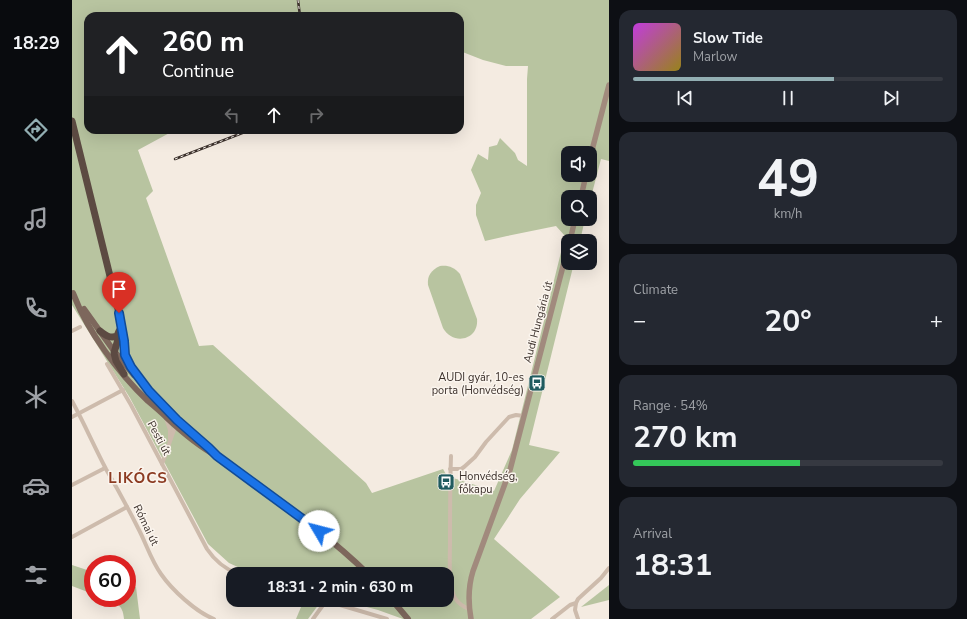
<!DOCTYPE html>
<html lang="en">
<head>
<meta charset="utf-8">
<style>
	:root { --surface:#171b24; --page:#242831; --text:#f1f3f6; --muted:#9ea1a6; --line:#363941; --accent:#92aeb2 }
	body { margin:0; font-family:"Nunito Sans",sans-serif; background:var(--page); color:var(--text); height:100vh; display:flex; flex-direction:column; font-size:15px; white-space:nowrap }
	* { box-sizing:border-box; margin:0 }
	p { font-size:13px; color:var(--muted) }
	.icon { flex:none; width:22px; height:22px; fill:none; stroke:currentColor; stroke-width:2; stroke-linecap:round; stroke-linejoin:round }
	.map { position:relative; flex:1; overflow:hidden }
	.sheet { display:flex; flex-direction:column; gap:10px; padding:10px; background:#0d0f14; width:358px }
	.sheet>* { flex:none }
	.banner { position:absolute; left:12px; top:12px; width:380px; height:122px; border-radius:12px; box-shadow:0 4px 16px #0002; background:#202124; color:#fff; overflow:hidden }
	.buttons { position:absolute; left:489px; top:146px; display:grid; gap:8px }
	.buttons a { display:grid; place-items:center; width:36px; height:36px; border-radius:8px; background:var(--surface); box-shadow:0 4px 16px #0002; font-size:20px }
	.speed { position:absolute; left:12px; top:555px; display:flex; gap:8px; font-size:20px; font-weight:700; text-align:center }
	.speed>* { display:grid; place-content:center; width:52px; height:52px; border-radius:50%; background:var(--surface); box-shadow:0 4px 16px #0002; line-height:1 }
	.speed .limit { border:6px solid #d22; background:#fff; color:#111 }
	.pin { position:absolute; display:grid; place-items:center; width:34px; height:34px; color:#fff; margin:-41px -17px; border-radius:50% 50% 50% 0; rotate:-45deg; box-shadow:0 0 4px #0007 }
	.pin .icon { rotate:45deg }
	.me { position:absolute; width:44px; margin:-22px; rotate:307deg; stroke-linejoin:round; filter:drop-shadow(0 0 3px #0008) }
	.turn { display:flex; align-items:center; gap:14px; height:84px; padding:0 12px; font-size:18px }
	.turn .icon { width:52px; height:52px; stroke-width:2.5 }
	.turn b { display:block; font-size:28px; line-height:34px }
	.lanes { display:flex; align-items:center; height:38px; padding:0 12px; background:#0003; justify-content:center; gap:20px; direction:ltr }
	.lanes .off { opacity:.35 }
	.big { font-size:30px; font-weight:700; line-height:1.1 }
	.sheet .widget { flex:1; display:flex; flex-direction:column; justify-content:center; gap:6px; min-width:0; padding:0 14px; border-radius:12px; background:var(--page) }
	.sheet .dial { align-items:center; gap:0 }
	.dial b { font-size:52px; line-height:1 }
	.song { display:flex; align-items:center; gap:12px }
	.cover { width:48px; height:48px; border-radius:6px; background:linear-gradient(135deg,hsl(290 70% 55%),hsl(50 70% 35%)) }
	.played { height:4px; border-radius:2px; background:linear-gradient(90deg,var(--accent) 65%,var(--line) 65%) }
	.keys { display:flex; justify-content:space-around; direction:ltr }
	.heat { display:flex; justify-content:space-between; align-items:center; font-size:22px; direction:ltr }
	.charge { height:6px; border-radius:3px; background:linear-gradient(90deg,#34c759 54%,var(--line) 0) }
	.trip { position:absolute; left:154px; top:567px; width:228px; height:40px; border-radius:12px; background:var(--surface); box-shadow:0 4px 16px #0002; font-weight:700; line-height:40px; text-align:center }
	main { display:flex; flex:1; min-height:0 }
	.dock { display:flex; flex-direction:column; width:72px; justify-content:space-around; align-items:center; background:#090b0e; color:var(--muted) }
	.dock .icon { width:28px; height:28px }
	.dock .on { color:var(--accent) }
	.dock b { font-size:18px; color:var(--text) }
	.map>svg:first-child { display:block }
</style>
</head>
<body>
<main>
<nav class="dock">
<b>18:29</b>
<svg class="icon on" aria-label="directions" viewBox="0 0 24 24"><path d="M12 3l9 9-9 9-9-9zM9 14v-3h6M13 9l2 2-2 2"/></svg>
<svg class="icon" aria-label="music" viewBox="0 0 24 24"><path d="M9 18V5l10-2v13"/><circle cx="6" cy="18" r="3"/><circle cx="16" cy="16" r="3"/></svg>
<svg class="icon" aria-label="phone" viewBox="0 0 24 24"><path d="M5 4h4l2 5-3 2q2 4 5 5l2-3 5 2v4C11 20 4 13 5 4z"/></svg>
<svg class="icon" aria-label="climate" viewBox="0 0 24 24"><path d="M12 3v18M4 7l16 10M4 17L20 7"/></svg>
<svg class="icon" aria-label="car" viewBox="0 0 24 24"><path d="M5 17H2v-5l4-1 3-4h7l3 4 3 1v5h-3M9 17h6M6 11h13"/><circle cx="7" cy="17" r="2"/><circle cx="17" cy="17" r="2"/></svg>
<svg class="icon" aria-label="filters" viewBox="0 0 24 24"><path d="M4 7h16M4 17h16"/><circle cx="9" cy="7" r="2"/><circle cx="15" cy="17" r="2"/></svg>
</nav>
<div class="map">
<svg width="537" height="619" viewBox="0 0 537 619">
	<rect width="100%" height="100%" fill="#f4ebe1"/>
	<g fill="#b8c4a0" fill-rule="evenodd">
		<path d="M0,0H537V161L529,159L518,201V197H496V219H513L508,241H496V263H502L457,445L488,452L448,499L422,539L488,597L459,619H331L306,610L269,600H375V574H181L157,563L136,544L58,398L0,305ZM16,16H388V51L411,60L434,66H456L455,79V166L446,160L443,153L428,138L425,145L417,147L416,160L406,154L399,170L409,193L404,205V215L413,241L435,236L484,226L493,236L440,450L422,491L375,476L371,469L300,493L294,483L141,345L127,346L74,198L81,191L66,150L103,130H16ZM496,153H518V175H496Z"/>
		<path d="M368,266C376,265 382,267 388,274L405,319C407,340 381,346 371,328L356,285C355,276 359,270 368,266Z"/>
		<path d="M0,565L21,572V594L0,586Z"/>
		<path d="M55,584L64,587L68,619H52C51,603 43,603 30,598H55Z"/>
		<path d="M537,585V600L509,607Z"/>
		<path d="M232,600L247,604L236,619H224Z"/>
	</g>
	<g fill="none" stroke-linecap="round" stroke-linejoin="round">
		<g stroke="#cdbbac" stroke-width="4">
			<path d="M0,331L8,327"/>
			<path d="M35,364L59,405L135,549C143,561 153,569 166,574"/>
			<path d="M0,401C12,423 22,446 34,469C45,488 56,508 66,528C74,543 79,560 89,574C100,590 124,612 142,619"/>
			<path d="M0,417L51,390"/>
			<path d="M94,418L98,430V439"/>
			<path d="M379,456C378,485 378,514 378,543C378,557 376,586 383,598C386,603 392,607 397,609"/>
			<path d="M90,464L104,424"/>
			<path d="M378,469H389L392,467L403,457L414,442L437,417L444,415L452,416"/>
			<path d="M0,485L33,468"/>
			<path d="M0,537L55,507"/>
			<path d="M251,600L315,619"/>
			<path d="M504,603L503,610L506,619"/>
			<path d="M241,619L254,601"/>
			<path d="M480,619L498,605L504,603L506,599L529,578L537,568"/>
		</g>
		<g stroke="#a18a7d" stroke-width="5.5">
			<path d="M518,158L537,85"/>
			<path d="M509,197L514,175"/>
			<path d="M498,241L503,219"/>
			<path d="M399,619C396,602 396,587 401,571L438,470L496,247"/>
		</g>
		<g stroke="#7d675c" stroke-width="6">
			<path d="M1,293C15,330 46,373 76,401C82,406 88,411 94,417C110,432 126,446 145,456C196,494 250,529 296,574"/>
			<path d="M12,309L42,351L62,375"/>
			<path d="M74,388L105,420L138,449"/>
			<path d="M320,600L336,619"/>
		</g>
		<g stroke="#5c4a42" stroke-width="7">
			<path d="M0,121L47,313L51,331L53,355L56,361L63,374L77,391"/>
			<path d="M49,329L42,353L44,361L52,374"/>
			<path d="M28,331C33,335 38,339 45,336L47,331"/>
		</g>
		<g stroke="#3b302b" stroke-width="2.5">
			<g id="rail">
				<path d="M226,0L228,16"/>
				<path d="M103,159L178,130"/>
			</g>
		</g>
		<use href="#rail" stroke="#fbf5ee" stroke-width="1" stroke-dasharray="3" stroke-linecap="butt"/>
	</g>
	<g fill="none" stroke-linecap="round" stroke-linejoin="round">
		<g stroke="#114b97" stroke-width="10">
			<path id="route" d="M47,313L52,341L53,355L59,367L77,391L105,420L137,448L145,456L247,531"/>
		</g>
		<use href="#route" stroke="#1a73e8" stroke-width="7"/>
	</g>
	<defs>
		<g id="bus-square" transform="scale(0.9)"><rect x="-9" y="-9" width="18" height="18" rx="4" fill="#1f5a5e" stroke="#fbf5ee"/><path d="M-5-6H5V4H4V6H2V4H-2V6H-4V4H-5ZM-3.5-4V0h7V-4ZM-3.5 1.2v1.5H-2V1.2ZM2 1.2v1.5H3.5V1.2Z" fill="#fff"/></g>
	</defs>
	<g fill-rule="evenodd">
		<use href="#bus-square" x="465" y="383"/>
		<use href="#bus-square" x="374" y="482"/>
	</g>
	<g text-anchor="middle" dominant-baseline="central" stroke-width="3" stroke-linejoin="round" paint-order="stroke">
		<g font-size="11" fill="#3b302b" stroke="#fbf5ee">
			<text transform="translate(466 322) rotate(-75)">Audi Hungária út</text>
			<text transform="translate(87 438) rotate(62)">Pesti út</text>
			<text transform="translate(74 525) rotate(64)">Római út</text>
		</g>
		<g font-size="11" fill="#3b302b" stroke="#fbf5ee" text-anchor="end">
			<text x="452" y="377">AUDI gyár, 10-es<tspan x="452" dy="13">porta (Honvédség)</tspan></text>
			<text x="387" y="476" text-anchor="start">Honvédség,<tspan x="387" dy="13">főkapu</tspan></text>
		</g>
		<g font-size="15" font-weight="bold" letter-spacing="1" fill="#8c3b22" stroke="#fbf5ee">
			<text x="66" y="478">LIKÓCS</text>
		</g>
	</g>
</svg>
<div class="buttons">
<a><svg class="icon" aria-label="sound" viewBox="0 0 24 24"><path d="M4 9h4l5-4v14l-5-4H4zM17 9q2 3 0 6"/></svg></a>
<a><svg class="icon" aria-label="search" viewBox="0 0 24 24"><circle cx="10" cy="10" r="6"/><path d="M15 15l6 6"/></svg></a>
<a><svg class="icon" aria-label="layers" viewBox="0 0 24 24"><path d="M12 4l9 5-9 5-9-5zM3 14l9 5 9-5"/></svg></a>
</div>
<div class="speed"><div class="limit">60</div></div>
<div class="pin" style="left:47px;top:313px;background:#d93025"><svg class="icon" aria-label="arrive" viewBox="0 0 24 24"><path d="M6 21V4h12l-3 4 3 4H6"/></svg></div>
<svg class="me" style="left:247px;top:531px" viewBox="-20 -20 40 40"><circle r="19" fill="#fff"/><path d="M0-13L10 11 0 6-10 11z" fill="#1a73e8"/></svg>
<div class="trip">18:31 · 2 min · 630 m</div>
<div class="banner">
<div class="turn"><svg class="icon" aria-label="ahead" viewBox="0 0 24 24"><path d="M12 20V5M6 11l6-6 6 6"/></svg><div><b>260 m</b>Continue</div></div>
<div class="lanes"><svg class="icon off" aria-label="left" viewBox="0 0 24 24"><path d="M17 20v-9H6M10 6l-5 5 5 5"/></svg><svg class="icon" aria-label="ahead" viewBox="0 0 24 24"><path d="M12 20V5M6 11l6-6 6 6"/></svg><svg class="icon off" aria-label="right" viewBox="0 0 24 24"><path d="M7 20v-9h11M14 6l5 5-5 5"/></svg></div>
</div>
</div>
<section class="sheet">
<div class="widget">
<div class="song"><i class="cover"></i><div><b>Slow Tide</b><p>Marlow</p></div></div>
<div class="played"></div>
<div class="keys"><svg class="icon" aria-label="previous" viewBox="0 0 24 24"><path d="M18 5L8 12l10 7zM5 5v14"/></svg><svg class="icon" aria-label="pause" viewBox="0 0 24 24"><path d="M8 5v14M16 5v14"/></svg><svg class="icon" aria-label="next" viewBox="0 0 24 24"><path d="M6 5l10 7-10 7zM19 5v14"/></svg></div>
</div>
<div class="widget dial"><b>49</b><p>km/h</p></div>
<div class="widget"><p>Climate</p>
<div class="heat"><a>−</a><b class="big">20°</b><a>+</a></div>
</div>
<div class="widget"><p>Range · 54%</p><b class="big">270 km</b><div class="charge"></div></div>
<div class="widget"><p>Arrival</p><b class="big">18:31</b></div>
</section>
</main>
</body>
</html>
